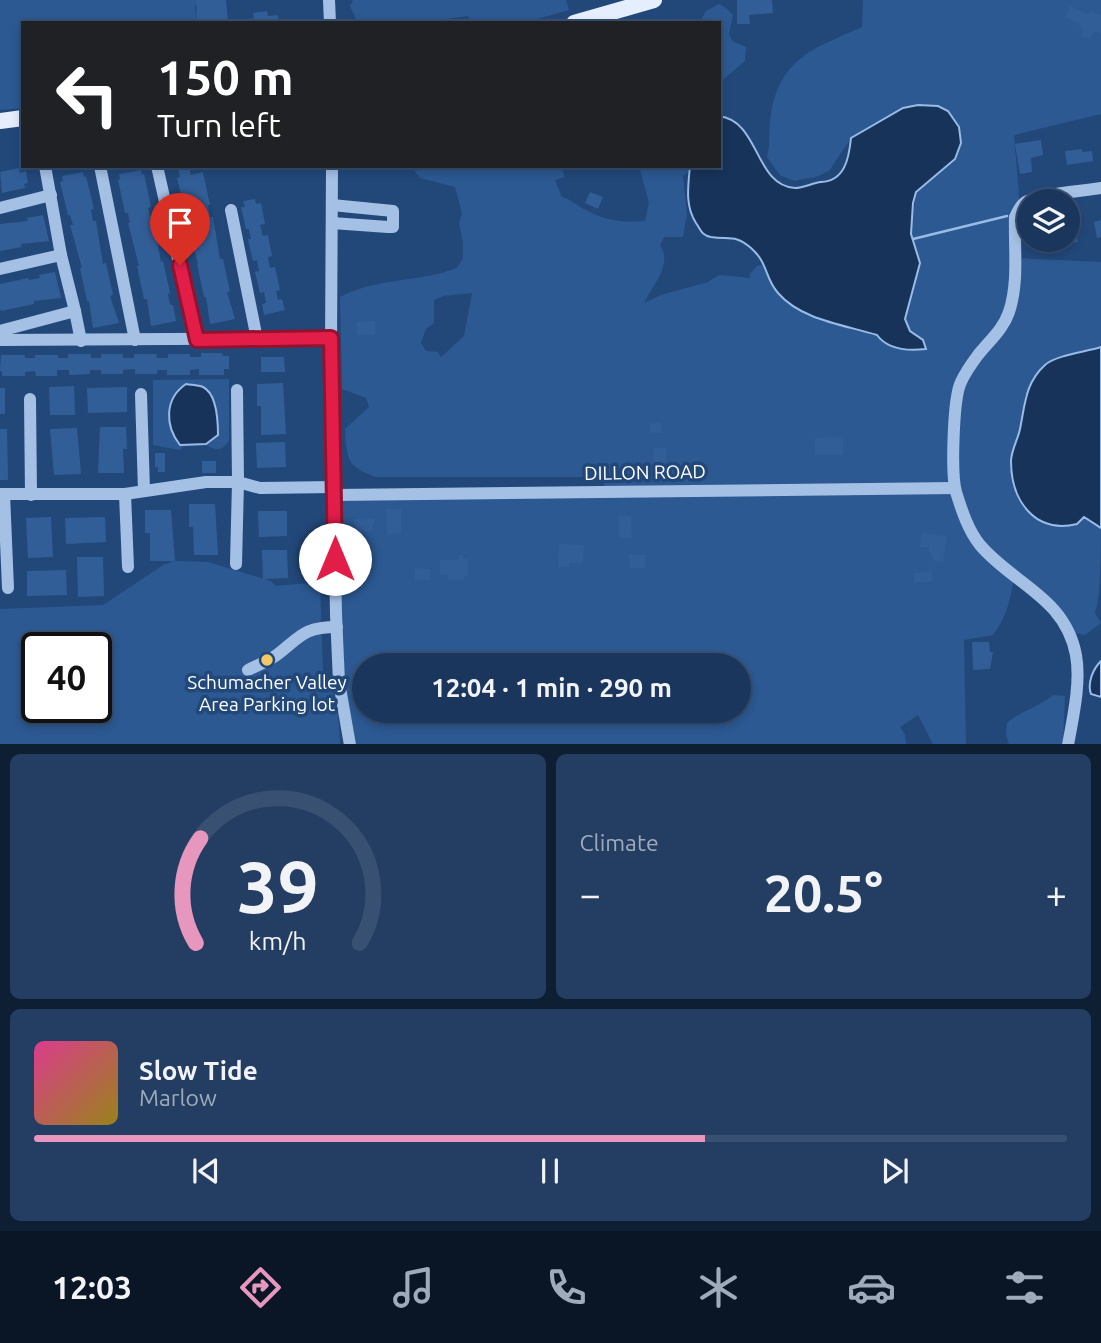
<!DOCTYPE html>
<html lang="en">
<head>
<meta charset="utf-8">
<style>
	:root { --surface:#1a365c; --page:#233e62; --text:#f1f3f6; --muted:#9fabbb; --line:#385072; --accent:#e797bd }
	body { margin:0; font-family:Ubuntu,sans-serif; background:var(--page); color:var(--text); height:100vh; display:flex; flex-direction:column; font-size:26px; white-space:nowrap }
	* { box-sizing:border-box; margin:0 }
	p { font-size:23px; color:var(--muted) }
	.icon { flex:none; width:38px; height:38px; fill:none; stroke:currentColor; stroke-width:2; stroke-linecap:round; stroke-linejoin:round }
	.map { position:relative; height:744px; overflow:hidden }
	.panel { display:flex; flex-direction:column; gap:10px; padding:10px; background:#0e1e33; flex:1 }
	.panel>* { flex:none }
	.guide { position:absolute; left:21px; top:21px; width:700px; height:147px; border-radius:0px; box-shadow:0 4px 10px #0003,0 0 0 2px var(--line); background:#202124; color:#fff; overflow:hidden }
	.fabs { position:absolute; left:1017px; top:189px; display:grid; gap:14px }
	.fabs a { display:grid; place-items:center; width:63px; height:63px; border-radius:50%; background:var(--surface); box-shadow:0 4px 10px #0003,0 0 0 2px var(--line); font-size:35px }
	.speed { position:absolute; left:21px; top:632px; display:flex; gap:14px; font-size:35px; font-weight:700; text-align:center }
	.speed>* { display:grid; place-content:center; width:91px; height:91px; border-radius:50%; background:var(--surface); box-shadow:0 4px 10px #0003,0 0 0 2px var(--line); line-height:1 }
	.speed .limit { border:4px solid #111; border-radius:10px; background:#fff; color:#111 }
	.pin { position:absolute; display:grid; place-items:center; width:60px; height:60px; color:#fff; margin:-72px -30px; border-radius:50% 50% 50% 0; rotate:-45deg; box-shadow:0 0 7px #0007 }
	.pin .icon { rotate:45deg }
	.me { position:absolute; width:77px; margin:-38px; rotate:0deg; stroke-linejoin:round; filter:drop-shadow(0 0 5px #0008) }
	.turn { display:flex; align-items:center; gap:24px; height:147px; padding:0 21px; font-size:32px }
	.turn .icon { width:91px; height:91px; stroke-width:2.5 }
	.turn b { display:block; font-size:49px; line-height:60px }
	.big { font-size:52px; font-weight:700; line-height:1.1 }
	.panel .tile { flex:1; display:flex; flex-direction:column; justify-content:center; gap:10px; min-width:0; padding:0 24px; border-radius:10px; background:var(--page) }
	.panel .dial { align-items:center; gap:0 }
	.dial svg { height:182px; overflow:visible; fill:none; stroke:var(--line); stroke-width:7; stroke-linecap:round; text-anchor:middle }
	.dial text { fill:var(--text); stroke:none }
	.song { display:flex; align-items:center; gap:21px }
	.cover { width:84px; height:84px; border-radius:10px; background:linear-gradient(135deg,hsl(330 70% 55%),hsl(50 70% 35%)) }
	.played { height:7px; border-radius:4px; background:linear-gradient(90deg,var(--accent) 65%,var(--line) 65%) }
	.keys { display:flex; justify-content:space-around; direction:ltr }
	.heat { display:flex; justify-content:space-between; align-items:center; font-size:38px; direction:ltr }
	.panel .tiles { flex:1; display:grid; gap:10px; grid-template-columns:1fr 1fr }
	.tile:last-child { grid-column:span 2 }
	.trip { position:absolute; left:352px; top:653px; width:399px; height:70px; border-radius:35px; background:var(--surface); box-shadow:0 4px 10px #0003,0 0 0 2px var(--line); font-weight:700; line-height:70px; text-align:center }
	.dock { display:flex; height:112px; justify-content:space-around; align-items:center; background:#0a1625; color:var(--muted) }
	.dock .icon { width:49px; height:49px }
	.dock .active { color:var(--accent) }
	.dock b { font-size:32px; color:var(--text) }
	.map>svg:first-child { display:block }
</style>
</head>
<body>
<div class="map">
<svg width="1101" height="745" viewBox="0 0 1101 745">
	<rect width="100%" height="100%" fill="#22487a"/>
	<g fill="#2c5992" fill-rule="evenodd">
		<path d="M0,0H197V5L195,6L196,23H23V108L0,110Z"/>
		<path d="M353,0H566L569,10L523,23H472L468,16L415,23H358L350,6Z"/>
		<path d="M863,0H1101V114L1014,135L1020,208L1015,258L1101,262V347L1076,352L1047,363L1025,396L1019,432L1011,459L1014,483L1047,525L1069,526L1084,517L1101,528C1101,549 1101,597 1095,613L1101,623L1085,635L1068,632L1014,576C1011,598 1007,617 993,635L964,640L966,744H933L918,715L900,727L905,735L906,744H350L345,720L335,495L604,492L603,477H376C346,467 347,458 345,429L369,407L366,398L342,389L340,297C377,277 418,283 457,268L463,258V243L459,223L462,214L455,187L420,178L414,171L426,166H560L565,177L555,180L562,197C571,199 577,206 586,210C607,221 622,223 645,221L649,203L639,166H690V171L683,176L687,214L683,237H664L660,245C673,265 653,284 644,303L661,295L708,282L719,275L750,278V274L757,266L765,264L768,277L828,320L877,335L923,340L910,331L905,319L920,263L911,234L916,192L959,127L948,111L889,116L851,138L829,171L816,177L794,181L780,175L767,157C771,142 768,128 771,113C781,57 815,48 862,27ZM472,293L464,336L441,357L438,352L426,351L421,343L426,329L434,323V300L443,296ZM364,665H738V710H364Z"/>
		<path d="M719,4L726,8L733,15L729,34L732,41L746,47L745,61L719,83V23H699L706,11Z"/>
		<path d="M229,379V440C223,452 215,451 205,444L184,446L180,450L153,445V380Z"/>
		<path d="M175,561L208,562L271,581L276,586L320,582L323,671C337,692 339,720 340,744H0V609L103,605L163,565ZM37,648H96V707H37Z"/>
		<path d="M1053,695L1065,696L1063,744H1009L1006,734L1007,723C1021,711 1039,707 1053,695Z"/>
	</g>
	<g fill="#17335a" stroke="#98bce6" stroke-width="2">
		<path d="M918,105L938,106L948,111L959,127L961,143L955,159L916,192L913,203L911,234L920,263L905,319L910,331L923,340L926,349C909,351 888,350 877,335C845,325 801,320 778,293C764,277 769,264 751,248C735,234 729,240 711,237C701,235 701,230 696,223C685,206 688,187 690,166H719V116C760,121 754,185 795,188C804,188 812,183 821,182C845,181 849,158 851,138L903,108Z"/>
		<path d="M1101,347V528L1084,517L1077,524C1035,534 1011,501 1011,461C1011,451 1018,439 1020,429C1025,405 1025,383 1045,365C1056,355 1086,352 1101,347Z"/>
		<path d="M186,384C191,385 198,385 203,387C217,394 218,421 218,435L206,444L180,445C165,426 164,399 186,384Z"/>
		<path d="M1101,661V697L1091,694C1087,683 1093,669 1101,661Z"/>
	</g>
	<g fill="none" stroke-linecap="round" stroke-linejoin="round">
		<path stroke="#98bce6" stroke-width="2.5" d="M913,239L1007,216"/>
	</g>
	<g fill="#325e97">
		<path d="M197,0H226L228,23H196Z"/>
		<path d="M737,0H772L773,13L749,15L750,24H737Z"/>
		<path d="M1070,6L1088,15L1090,11L1101,16V34L1094,31L1090,39L1081,35L1084,29L1079,27L1080,25L1065,17Z"/>
		<path d="M267,11L268,16L278,15L279,23H243V20L254,18L253,13Z"/>
		<path d="M1041,140L1043,155L1031,158L1032,172L1020,174L1015,144Z"/>
		<path d="M1082,149V152L1092,151L1093,161L1067,165L1065,151Z"/>
		<path d="M189,166L191,175L203,172L210,205H208L210,217H213L220,259H223L230,291L227,292L235,319L210,324L206,297H204L197,264H198L187,221H189L187,211H185L177,178L180,177L178,167Z"/>
		<path d="M19,168L20,173L26,171L28,183L24,184L25,188L2,193L0,172Z"/>
		<path d="M141,170L142,175L144,174L151,207L148,208L151,219H153L161,262L163,261L170,293L168,294L170,305H173L176,321L151,326L147,299H144L137,266H139L128,223H130L128,213H125L118,180L120,179L119,174Z"/>
		<path d="M83,172L84,177L86,176L94,209L91,210L93,221H96L103,264L106,263L113,295L110,296L119,323L93,328L89,301H87L80,268H82L70,225H73L70,215H68L60,182L63,181L62,176Z"/>
		<path d="M590,192L603,197L598,209L585,203Z"/>
		<path d="M255,199L256,204L261,203L265,224L260,225L263,236L268,235L272,256L268,257L270,268L275,267L280,290L276,291L278,300L282,299L285,310L264,315L262,304L266,303L264,292L260,293L255,272L259,271L257,260L253,261L248,239H251L249,229H246L241,207H245L243,201Z"/>
		<path d="M43,215L49,241L21,244L22,247L0,251V224L28,221L27,218Z"/>
		<path d="M1101,220V237L1097,238L1094,222Z"/>
		<path d="M1075,226L1078,242L1056,246V243L1046,245L1045,240H1068V227Z"/>
		<path d="M55,272L61,298L34,301V304L1,311L0,309V284L28,278L29,280L40,278L39,275Z"/>
		<path d="M375,321V335H357V322Z"/>
		<path d="M201,353H222L223,356H229V369H224V375H199V369L190,370V375H167V370H157V374H135V369L123,370V374H101V370H90V374L69,375V370H57V376H36L35,371L25,372V376H2V371H0L1,355H25V358H35V355H58V358H68V354H91V358H101V354H123V358H134V354H156L157,358H168V354H190V357H201Z"/>
		<path d="M261,357H284L285,372H261Z"/>
		<path d="M283,383L286,434L261,435V406H257V384Z"/>
		<path d="M74,386L75,415H50L49,387Z"/>
		<path d="M127,387V412L88,413L87,388Z"/>
		<rect x="0" y="388" width="5" height="26"/>
		<path d="M650,423H661L662,433H650Z"/>
		<path d="M100,427H126L127,449H123L124,473H98Z"/>
		<path d="M77,428L81,474L54,475L50,429Z"/>
		<path d="M0,429H7L8,480H0Z"/>
		<path d="M843,437V455H815V438Z"/>
		<path d="M285,442L286,467L257,468L256,443Z"/>
		<path d="M653,448H666V469H654Z"/>
		<path d="M155,453H165V472H158V467H155Z"/>
		<rect x="202" y="461" width="14" height="12"/>
		<path d="M189,504H215L218,555H194L193,527H189Z"/>
		<path d="M386,509H401V533L387,535Z"/>
		<path d="M145,510H171L175,561H150V533H145Z"/>
		<path d="M258,511H287V536L259,537Z"/>
		<path d="M619,516H631L632,538H619Z"/>
		<path d="M51,517L53,557L28,558L26,518Z"/>
		<path d="M105,517L106,542L66,544L65,518Z"/>
		<path d="M372,518L375,519L372,531L355,533L354,519Z"/>
		<path d="M922,533L947,536L943,562L933,561L931,553L929,552V548L920,547Z"/>
		<path d="M559,544L584,545L583,563H569V567H558Z"/>
		<path d="M262,550H287L288,578L263,579Z"/>
		<path d="M459,555H463V559H468V576H464V580H448V575H440V560H459Z"/>
		<path d="M629,555H645V568H630Z"/>
		<path d="M77,557H103L104,596L78,597Z"/>
		<path d="M415,568L430,569V580H415Z"/>
		<path d="M66,570L67,595L27,596V571Z"/>
		<path d="M932,571L933,581L914,583L913,573Z"/>
		<path d="M972,642H989L990,652H993L990,669L973,670Z"/>
	</g>
	<g fill="none" stroke-linecap="round" stroke-linejoin="round">
		<g stroke="#a4c1e5" stroke-width="12">
			<path d="M329,0L330,23"/>
			<path d="M45,166L61,255L75,311"/>
			<path d="M100,166L135,340"/>
			<path d="M157,166L196,339"/>
			<path d="M332,166L331,349L336,614L339,682L350,745"/>
			<path d="M0,208L51,195"/>
			<path d="M231,210L257,339"/>
			<path d="M332,223L388,227H393V211L332,205"/>
			<path d="M0,269L61,255"/>
			<path d="M0,331L75,311L81,341"/>
			<path d="M0,340L331,338"/>
			<path d="M141,394L144,491"/>
			<path d="M30,399L31,495"/>
			<path d="M0,494H125L206,482H238L260,488L335,487"/>
			<path d="M4,494L8,588"/>
			<path d="M125,494L128,567"/>
			<path d="M335,495L955,488"/>
			<path d="M236,564L238,482L237,390"/>
			<path d="M248,670C258,665 269,661 278,654C301,636 304,627 337,627"/>
			<path d="M1068,745C1073,717 1081,683 1076,655C1065,597 1013,584 980,545C968,530 962,511 956,492C951,474 953,398 961,382C965,373 972,363 978,355C989,341 1003,330 1009,312C1019,282 1014,248 1015,217C1017,213 1020,206 1024,203C1036,194 1084,191 1101,188"/>
		</g>
		<g stroke="#e5eefd" stroke-width="16">
			<path d="M574,23L654,0"/>
			<path d="M0,121L23,118"/>
		</g>
	</g>
	<g fill="none" stroke-linecap="round" stroke-linejoin="round">
		<g stroke="#92132f" stroke-width="18">
			<path id="route" d="M180,265L197,340L331,338L335,559"/>
		</g>
		<use href="#route" stroke="#e11d48" stroke-width="12"/>
	</g>
	<circle fill="#f1ca67" stroke="#22487a" stroke-width="2.5" cx="267" cy="660" r="7"/>
	<g text-anchor="middle" dominant-baseline="central" stroke-width="7" stroke-linejoin="round" paint-order="stroke">
		<g font-size="19" fill="#fff" stroke="#22487a">
			<text transform="translate(645 472) rotate(-1)">DILLON ROAD</text>
		</g>
		<g font-size="19" fill="#fff" stroke="#22487a">
			<text x="267" y="682">Schumacher Valley<tspan x="267" dy="22">Area Parking lot</tspan></text>
		</g>
	</g>
</svg>
<div class="fabs">
<a><svg class="icon" aria-label="layers" viewBox="0 0 24 24"><path d="M12 4l9 5-9 5-9-5zM3 14l9 5 9-5"/></svg></a>
</div>
<div class="speed"><div class="limit">40</div></div>
<div class="pin" style="left:180px;top:265px;background:#d93025"><svg class="icon" aria-label="arrive" viewBox="0 0 24 24"><path d="M6 21V4h12l-3 4 3 4H6"/></svg></div>
<svg class="me" style="left:335px;top:559px" viewBox="-20 -20 40 40"><circle r="19" fill="#fff"/><path d="M0-13L10 11 0 6-10 11z" fill="#e11d48"/></svg>
<div class="trip">12:04 · 1 min · 290 m</div>
<div class="guide">
<div class="turn"><svg class="icon" aria-label="left" viewBox="0 0 24 24"><path d="M17 20v-9H6M10 6l-5 5 5 5"/></svg><div><b>150 m</b>Turn left</div></div>
</div>
</div>
<section class="panel">
<div class="tiles">
<div class="tile dial"><svg viewBox="0 0 100 80">
<path d="M14 69A42 42 0 1 1 86 69"/>
<path d="M14 69A42 42 0 0 1 16 23" stroke="#e797bd"/>
<text x="50" y="56" font-size="32" font-weight="700">39</text>
<text x="50" y="72" font-size="11">km/h</text>
</svg></div>
<div class="tile"><p>Climate</p>
<div class="heat"><a>−</a><b class="big">20.5°</b><a>+</a></div>
</div>
<div class="tile">
<div class="song"><i class="cover"></i><div><b>Slow Tide</b><p>Marlow</p></div></div>
<div class="played"></div>
<div class="keys"><svg class="icon" aria-label="previous" viewBox="0 0 24 24"><path d="M18 5L8 12l10 7zM5 5v14"/></svg><svg class="icon" aria-label="pause" viewBox="0 0 24 24"><path d="M8 5v14M16 5v14"/></svg><svg class="icon" aria-label="next" viewBox="0 0 24 24"><path d="M6 5l10 7-10 7zM19 5v14"/></svg></div>
</div>
</div>
</section>
<nav class="dock">
<b>12:03</b>
<svg class="icon active" aria-label="directions" viewBox="0 0 24 24"><path d="M12 3l9 9-9 9-9-9zM9 14v-3h6M13 9l2 2-2 2"/></svg>
<svg class="icon" aria-label="music" viewBox="0 0 24 24"><path d="M9 18V5l10-2v13"/><circle cx="6" cy="18" r="3"/><circle cx="16" cy="16" r="3"/></svg>
<svg class="icon" aria-label="phone" viewBox="0 0 24 24"><path d="M5 4h4l2 5-3 2q2 4 5 5l2-3 5 2v4C11 20 4 13 5 4z"/></svg>
<svg class="icon" aria-label="climate" viewBox="0 0 24 24"><path d="M12 3v18M4 7l16 10M4 17L20 7"/></svg>
<svg class="icon" aria-label="car" viewBox="0 0 24 24"><path d="M5 17H2v-5l4-1 3-4h7l3 4 3 1v5h-3M9 17h6M6 11h13"/><circle cx="7" cy="17" r="2"/><circle cx="17" cy="17" r="2"/></svg>
<svg class="icon" aria-label="filters" viewBox="0 0 24 24"><path d="M4 7h16M4 17h16"/><circle cx="9" cy="7" r="2"/><circle cx="15" cy="17" r="2"/></svg>
</nav>
</body>
</html>
